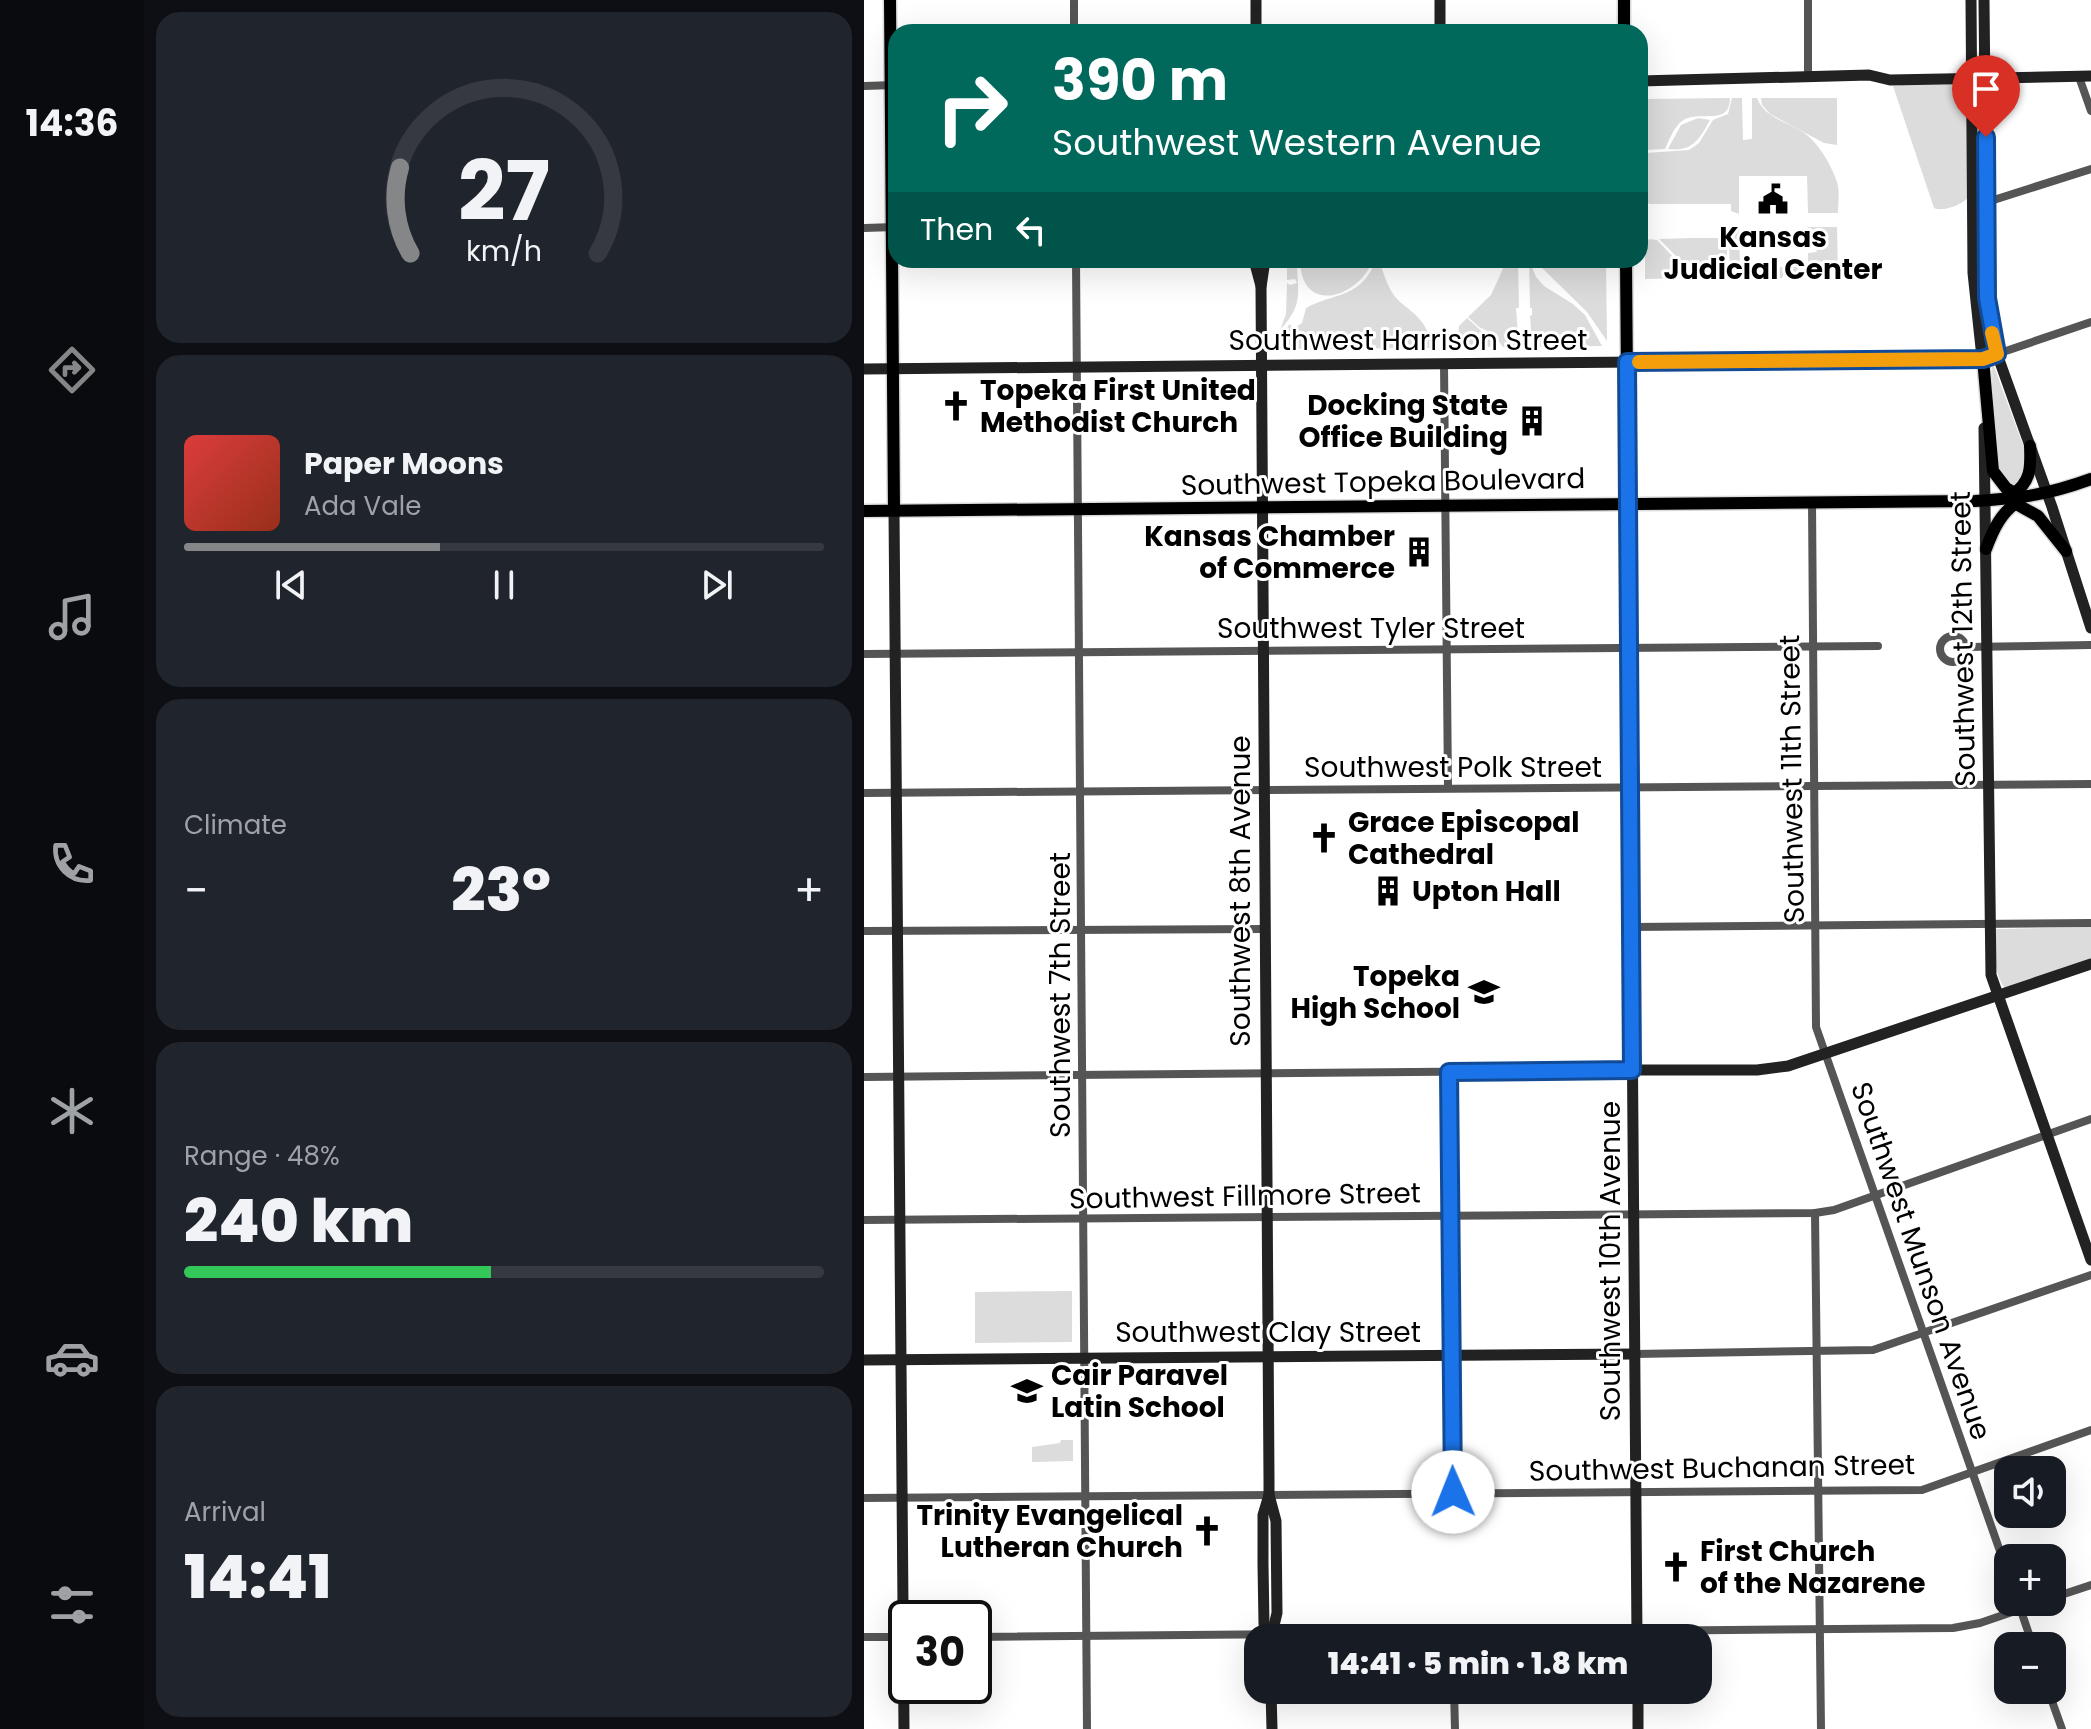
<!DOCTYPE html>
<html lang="en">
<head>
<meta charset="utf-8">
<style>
	:root { --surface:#171b24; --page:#20242c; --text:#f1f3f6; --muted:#9ea1a6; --line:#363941; --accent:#858687 }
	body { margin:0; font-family:Poppins,sans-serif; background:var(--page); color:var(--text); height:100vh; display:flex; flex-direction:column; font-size:30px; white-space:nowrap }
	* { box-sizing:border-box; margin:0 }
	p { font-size:26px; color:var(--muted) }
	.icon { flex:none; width:44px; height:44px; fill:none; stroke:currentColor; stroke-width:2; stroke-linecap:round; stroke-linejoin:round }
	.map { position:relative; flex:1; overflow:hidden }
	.sheet { display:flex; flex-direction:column; gap:12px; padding:12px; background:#0d0f14; width:720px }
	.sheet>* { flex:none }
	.hud { position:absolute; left:24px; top:24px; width:760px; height:244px; border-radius:24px; box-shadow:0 8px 32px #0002; background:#00695c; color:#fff; overflow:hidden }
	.tools { position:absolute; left:1130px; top:1456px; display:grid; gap:16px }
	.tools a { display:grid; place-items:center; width:72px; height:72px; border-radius:16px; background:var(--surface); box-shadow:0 8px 32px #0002; font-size:40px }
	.speed { position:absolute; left:24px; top:1600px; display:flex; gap:16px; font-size:40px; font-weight:700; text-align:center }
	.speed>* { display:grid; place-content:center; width:104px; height:104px; border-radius:50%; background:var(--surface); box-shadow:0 8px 32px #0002; line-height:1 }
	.speed .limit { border:4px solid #111; border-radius:12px; background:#fff; color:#111 }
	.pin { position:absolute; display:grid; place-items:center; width:68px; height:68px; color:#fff; margin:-82px -34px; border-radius:50% 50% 50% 0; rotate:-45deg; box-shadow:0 0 8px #0007 }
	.pin .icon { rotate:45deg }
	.me { position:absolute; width:88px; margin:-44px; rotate:359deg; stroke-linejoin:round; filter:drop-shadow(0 0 6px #0008) }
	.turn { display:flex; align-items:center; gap:28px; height:168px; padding:0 32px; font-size:36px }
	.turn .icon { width:104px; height:104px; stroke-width:2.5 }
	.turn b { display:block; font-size:56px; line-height:68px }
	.then { display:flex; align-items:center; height:76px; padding:0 32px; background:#0003; gap:16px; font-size:30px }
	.big { font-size:60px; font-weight:800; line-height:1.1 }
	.sheet .card { flex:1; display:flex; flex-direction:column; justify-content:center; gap:12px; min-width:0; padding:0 28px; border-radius:24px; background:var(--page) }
	.sheet .dial { align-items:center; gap:0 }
	.dial svg { height:208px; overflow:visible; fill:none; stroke:var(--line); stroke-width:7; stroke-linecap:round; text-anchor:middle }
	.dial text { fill:var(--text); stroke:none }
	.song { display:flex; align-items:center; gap:24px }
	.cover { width:96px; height:96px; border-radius:12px; background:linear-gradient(135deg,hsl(0 70% 55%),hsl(10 70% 35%)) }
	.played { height:8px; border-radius:4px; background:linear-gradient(90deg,var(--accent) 40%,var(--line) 40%) }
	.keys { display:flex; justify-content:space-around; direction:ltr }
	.heat { display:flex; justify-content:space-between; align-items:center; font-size:44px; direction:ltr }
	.charge { height:12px; border-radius:6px; background:linear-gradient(90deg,#34c759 48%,var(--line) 0) }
	.trip { position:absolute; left:380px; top:1624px; width:468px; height:80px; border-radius:24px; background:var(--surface); box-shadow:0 8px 32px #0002; font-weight:800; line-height:80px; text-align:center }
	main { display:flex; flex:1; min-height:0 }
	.tabs { display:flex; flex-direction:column; width:144px; justify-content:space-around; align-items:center; background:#090b0e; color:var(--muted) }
	.tabs .icon { width:56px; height:56px }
	.tabs .current { color:var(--accent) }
	.tabs b { font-size:36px; color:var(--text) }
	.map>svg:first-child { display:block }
</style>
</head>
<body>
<main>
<nav class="tabs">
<b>14:36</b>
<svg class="icon current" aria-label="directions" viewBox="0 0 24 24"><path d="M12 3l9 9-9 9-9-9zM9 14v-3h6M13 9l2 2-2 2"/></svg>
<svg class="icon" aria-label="music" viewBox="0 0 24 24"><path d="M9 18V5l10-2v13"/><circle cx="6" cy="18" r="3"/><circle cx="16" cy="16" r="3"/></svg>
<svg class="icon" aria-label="phone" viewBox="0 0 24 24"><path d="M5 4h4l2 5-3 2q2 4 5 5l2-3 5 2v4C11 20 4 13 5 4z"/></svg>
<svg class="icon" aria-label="climate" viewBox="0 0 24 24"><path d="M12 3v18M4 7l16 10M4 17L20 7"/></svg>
<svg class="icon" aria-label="car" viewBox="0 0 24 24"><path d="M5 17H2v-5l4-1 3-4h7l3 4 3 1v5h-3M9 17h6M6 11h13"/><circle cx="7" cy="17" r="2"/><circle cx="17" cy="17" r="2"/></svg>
<svg class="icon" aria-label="filters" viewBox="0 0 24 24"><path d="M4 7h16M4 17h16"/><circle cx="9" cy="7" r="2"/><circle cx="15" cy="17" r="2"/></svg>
</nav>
<section class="sheet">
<div class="card dial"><svg viewBox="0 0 100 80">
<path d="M14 69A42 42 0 1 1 86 69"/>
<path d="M14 69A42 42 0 0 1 10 36" stroke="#858687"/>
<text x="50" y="56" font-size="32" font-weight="700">27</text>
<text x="50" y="72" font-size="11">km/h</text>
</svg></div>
<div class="card">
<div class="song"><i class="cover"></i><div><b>Paper Moons</b><p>Ada Vale</p></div></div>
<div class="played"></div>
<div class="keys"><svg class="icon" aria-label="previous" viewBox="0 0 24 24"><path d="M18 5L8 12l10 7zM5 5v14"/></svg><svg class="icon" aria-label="pause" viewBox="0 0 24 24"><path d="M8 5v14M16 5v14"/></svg><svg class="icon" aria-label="next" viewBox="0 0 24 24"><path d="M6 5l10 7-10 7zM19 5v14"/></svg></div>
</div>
<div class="card"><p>Climate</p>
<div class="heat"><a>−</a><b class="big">23°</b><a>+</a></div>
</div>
<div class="card"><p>Range · 48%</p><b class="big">240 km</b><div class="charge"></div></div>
<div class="card"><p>Arrival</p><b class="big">14:41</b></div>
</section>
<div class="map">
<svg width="1227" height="1729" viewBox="0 0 1227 1729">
	<rect width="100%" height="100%" fill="#fff"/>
	<g fill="#dcdcdc">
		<path d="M1048,84H1103L1104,198C1097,205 1079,212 1070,208L1029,86Z"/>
		<path d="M868,98H878L879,140L888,139V98H893C901,118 920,120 937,131C953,140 967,164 973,182C976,191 974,203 974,213H944L943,176H875V214L867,211V204H785L781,198L782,153L825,150L835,143L849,120L864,114Z"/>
		<path d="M897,98H973V145L960,143L906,114L898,105Z"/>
		<path d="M780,99L865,98L866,99C865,127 835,109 818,121C810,127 805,140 801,149L782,150Z"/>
		<path d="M834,118L846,120C835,140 828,152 804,149L817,125Z"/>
		<path d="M944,227H973L974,274L920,273L918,278H866L865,237L871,228H875L876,267H944V253L953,252L952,249L945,244Z"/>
		<path d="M828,238H863V278L833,277L795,239Z"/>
		<path d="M785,239L793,240L829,278L781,279V246Z"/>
		<path d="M423,260H433C433,293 441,303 416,330L422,314L423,283L426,285L433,283L431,279L423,280Z"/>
		<path d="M436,260L482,263L484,260H509C495,298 437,316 436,260Z"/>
		<path d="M512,260L516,263C520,274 524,290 534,300C548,313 567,322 566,348L415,349V336L426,324L429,329L438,323L442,308C471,292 497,299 512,260Z"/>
		<path d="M643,260H654L655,308H652L655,347H639L629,334L615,327L604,317L627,295Z"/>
		<path d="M665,260L672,277L680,286L709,304L721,315L738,346L666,347L668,342L666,316L668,315V308H666Z"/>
		<path d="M670,260H742L743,341L723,312Z"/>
		<path d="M603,318L635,347L593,346L595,326Z"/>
		<path d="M1128,361L1162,453L1164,463L1151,489L1137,480L1129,445Z"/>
		<path d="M1227,927V959L1141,988C1129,975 1130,946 1132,929Z"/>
		<path d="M208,1291V1342L111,1343V1292Z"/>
		<path d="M197,1440H209V1461L168,1462V1447L196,1443Z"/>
	</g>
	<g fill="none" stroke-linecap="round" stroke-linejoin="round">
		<g stroke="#dbdbdb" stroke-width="15">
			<g id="primary">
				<path d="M26,0L30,510"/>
				<path d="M760,0V32"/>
				<path d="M762,260L764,504"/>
				<path d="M1119,359L1129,471L1142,488L1158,497"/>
				<path d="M1148,495C1167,482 1167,468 1166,446"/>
				<path d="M1147,501L1174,516L1202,551"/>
				<path d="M0,511L1111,501C1158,498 1183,495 1227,479"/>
				<path d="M1122,549C1129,530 1137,512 1155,501"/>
			</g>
		</g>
		<g stroke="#555" stroke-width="8">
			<path d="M210,0V32"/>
			<path d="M944,0V77"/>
			<path d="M1215,77L1227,111"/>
			<path d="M0,86L31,85"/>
			<path d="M1117,204L1227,169"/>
			<path d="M0,228L31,227"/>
			<path d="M212,260L223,1729"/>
			<path d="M1133,354L1227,322"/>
			<path d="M580,364L584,788"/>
			<path d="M948,502L952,1027L1144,1574"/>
			<circle cx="1089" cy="649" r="13"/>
			<path d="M1103,647L1227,645"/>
			<path d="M0,654L1014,646"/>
			<path d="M0,793L1227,784"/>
			<path d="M767,927L1227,923"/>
			<path d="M0,931L400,929"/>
			<path d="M585,1072L589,1492"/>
			<path d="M0,1077L768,1070"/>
			<path d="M951,1213L957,1729"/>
			<path d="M0,1220L951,1213L970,1210L1227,1119"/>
			<path d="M771,1354L1009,1350L1227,1275"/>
			<path d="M0,1498L1058,1490L1227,1430"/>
			<path d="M1188,1598L1227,1585"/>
			<path d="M1154,1602L1169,1646"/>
			<path d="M0,1637H42"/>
			<path d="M110,1637L1089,1628L1116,1623L1177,1602"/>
			<path d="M590,1690L591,1729"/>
			<path d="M1184,1690L1198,1729"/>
		</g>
		<g stroke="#222" stroke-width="11">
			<path d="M576,0V32"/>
			<path d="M1107,0L1109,273L1119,367"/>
			<path d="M1120,0L1123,298L1133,354L1188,507L1227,628"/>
			<path d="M392,32V0"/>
			<path d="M776,81L1005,75L1026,80L1227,76"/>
			<path d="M390,260L397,286"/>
			<path d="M401,260L397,287L405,1480V1495L412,1521L413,1613L407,1638"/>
			<path d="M0,369L1119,359L1133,354"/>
			<path d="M1120,428L1127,975L1227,1260"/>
			<path d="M764,504L773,1638"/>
			<path d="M30,510L40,1729"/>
			<path d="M768,1070H893L924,1066L1227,964"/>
			<path d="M0,1360L771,1354"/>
			<path d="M405,1495L399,1515V1564L400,1624L406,1635"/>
			<path d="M407,1690L408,1729"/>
			<path d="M774,1690V1729"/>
		</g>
		<use href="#primary" stroke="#000" stroke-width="12"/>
	</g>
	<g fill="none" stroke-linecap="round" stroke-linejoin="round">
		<g stroke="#114b97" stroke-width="20">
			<path id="route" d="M589,1492L585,1072L768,1070L763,362L1119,359L1133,354L1123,298L1122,137"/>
		</g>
		<use href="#route" stroke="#1a73e8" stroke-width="14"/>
		<path stroke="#f59e0b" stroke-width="14" d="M775,362L1119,359L1133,354L1128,333"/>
	</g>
	<defs>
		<g id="civic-bare" transform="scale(2.4)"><path d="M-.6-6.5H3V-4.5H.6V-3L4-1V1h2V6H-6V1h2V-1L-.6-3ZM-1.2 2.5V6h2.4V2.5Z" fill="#000" stroke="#fff" stroke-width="2.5" paint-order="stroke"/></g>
		<g id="church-bare" transform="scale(2.4)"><path d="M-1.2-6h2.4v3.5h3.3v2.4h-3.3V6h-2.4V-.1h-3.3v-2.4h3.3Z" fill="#000" stroke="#fff" stroke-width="2.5" paint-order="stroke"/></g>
		<g id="building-bare" transform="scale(2.4)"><path d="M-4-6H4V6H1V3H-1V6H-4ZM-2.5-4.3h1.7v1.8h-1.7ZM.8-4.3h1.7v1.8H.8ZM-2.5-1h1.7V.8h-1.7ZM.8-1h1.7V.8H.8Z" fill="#000" stroke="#fff" stroke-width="2.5" paint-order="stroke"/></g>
		<g id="school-bare" transform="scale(2.4)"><path d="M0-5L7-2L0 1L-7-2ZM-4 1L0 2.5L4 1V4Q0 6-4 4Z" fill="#000" stroke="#fff" stroke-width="2.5" paint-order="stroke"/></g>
	</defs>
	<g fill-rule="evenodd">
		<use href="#civic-bare" x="909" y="199"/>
		<use href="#church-bare" x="92" y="406"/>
		<use href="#building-bare" x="668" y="421"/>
		<use href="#building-bare" x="555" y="552"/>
		<use href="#church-bare" x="460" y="838"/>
		<use href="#building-bare" x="524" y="891"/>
		<use href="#school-bare" x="620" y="992"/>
		<use href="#school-bare" x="163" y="1391"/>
		<use href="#church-bare" x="343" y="1531"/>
		<use href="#church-bare" x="812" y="1567"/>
	</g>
	<g text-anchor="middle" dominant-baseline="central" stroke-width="6" stroke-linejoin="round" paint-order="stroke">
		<g font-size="28" font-weight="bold" fill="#000" stroke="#fff" text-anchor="start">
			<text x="909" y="237" text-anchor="middle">Kansas<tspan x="909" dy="32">Judicial Center</tspan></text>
			<text x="116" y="390">Topeka First United<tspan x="116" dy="32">Methodist Church</tspan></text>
			<text x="644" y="405" text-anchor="end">Docking State<tspan x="644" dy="32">Office Building</tspan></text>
			<text x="531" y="536" text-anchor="end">Kansas Chamber<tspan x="531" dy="32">of Commerce</tspan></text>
			<text x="484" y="822">Grace Episcopal<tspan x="484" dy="32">Cathedral</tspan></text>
			<text x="548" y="891">Upton Hall</text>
			<text x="596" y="976" text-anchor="end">Topeka<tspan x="596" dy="32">High School</tspan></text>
			<text x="187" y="1375">Cair Paravel<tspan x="187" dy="32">Latin School</tspan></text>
			<text x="319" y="1515" text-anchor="end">Trinity Evangelical<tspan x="319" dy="32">Lutheran Church</tspan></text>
			<text x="836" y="1551">First Church<tspan x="836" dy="32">of the Nazarene</tspan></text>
		</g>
		<g font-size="28" fill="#000" stroke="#fff">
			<text x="544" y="340">Southwest Harrison Street</text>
			<text transform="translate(519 482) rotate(-1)">Southwest Topeka Boulevard</text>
			<text x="507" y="628">Southwest Tyler Street</text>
			<text transform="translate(1099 639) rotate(-91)">Southwest 12th Street</text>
			<text x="589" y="767">Southwest Polk Street</text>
			<text transform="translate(928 779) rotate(-91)">Southwest 11th Street</text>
			<text transform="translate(376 891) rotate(-90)">Southwest 8th Avenue</text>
			<text transform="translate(196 995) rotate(-90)">Southwest 7th Street</text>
			<text transform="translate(381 1196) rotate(-1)">Southwest Fillmore Street</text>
			<text transform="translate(746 1261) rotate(-90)">Southwest 10th Avenue</text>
			<text transform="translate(1057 1261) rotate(71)">Southwest Munson Avenue</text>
			<text x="404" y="1332">Southwest Clay Street</text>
			<text transform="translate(858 1468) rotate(-1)">Southwest Buchanan Street</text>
		</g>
	</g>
</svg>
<div class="tools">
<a><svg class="icon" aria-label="sound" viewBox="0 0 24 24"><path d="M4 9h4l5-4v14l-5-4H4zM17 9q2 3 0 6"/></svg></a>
<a>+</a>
<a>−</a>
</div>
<div class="speed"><div class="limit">30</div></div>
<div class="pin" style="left:1122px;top:137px;background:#d93025"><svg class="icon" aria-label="arrive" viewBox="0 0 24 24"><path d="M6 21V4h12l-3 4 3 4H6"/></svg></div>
<svg class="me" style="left:589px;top:1492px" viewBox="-20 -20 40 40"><circle r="19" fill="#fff"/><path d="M0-13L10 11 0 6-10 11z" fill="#1a73e8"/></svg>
<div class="trip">14:41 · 5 min · 1.8 km</div>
<div class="hud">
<div class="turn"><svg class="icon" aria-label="right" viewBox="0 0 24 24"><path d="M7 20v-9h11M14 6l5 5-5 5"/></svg><div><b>390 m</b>Southwest Western Avenue</div></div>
<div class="then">Then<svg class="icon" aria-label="left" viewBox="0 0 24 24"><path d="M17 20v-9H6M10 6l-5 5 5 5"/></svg></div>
</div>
</div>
</main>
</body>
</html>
